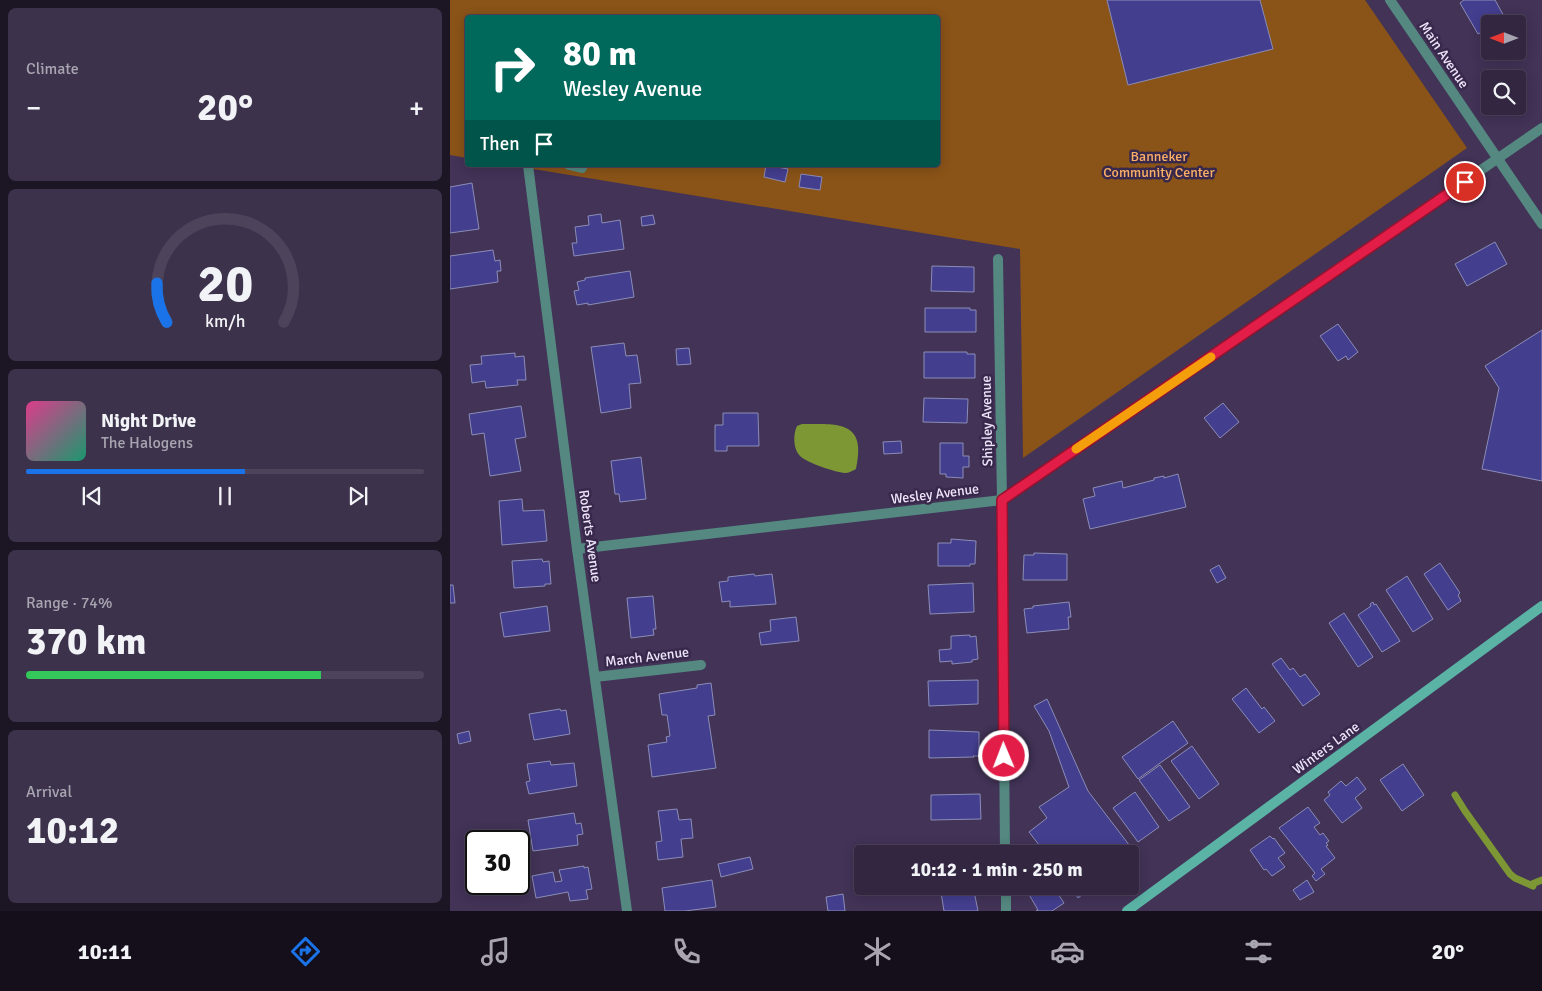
<!DOCTYPE html>
<html lang="en">
<head>
<meta charset="utf-8">
<style>
	:root { --surface:#322641; --page:#3d324c; --text:#f1f3f6; --muted:#a8a5b1; --line:#4d435a; --accent:#1a73e8 }
	body { margin:0; font-family:Signika,sans-serif; background:var(--page); color:var(--text); height:100vh; display:flex; flex-direction:column; font-size:19px; white-space:nowrap }
	* { box-sizing:border-box; margin:0 }
	p { font-size:16px; color:var(--muted) }
	.icon { flex:none; width:28px; height:28px; fill:none; stroke:currentColor; stroke-width:2; stroke-linecap:round; stroke-linejoin:round }
	.map { position:relative; flex:1; overflow:hidden }
	.panel { display:flex; flex-direction:column; gap:8px; padding:8px; background:#1c1524; width:450px }
	.panel>* { flex:none }
	.banner { position:absolute; left:15px; top:15px; width:475px; height:152px; border-radius:5px; box-shadow:0 2px 12px #0003,0 0 0 1px var(--line); background:#00695c; color:#fff; overflow:hidden }
	.needle { width:32px; rotate:270deg }
	.controls { position:absolute; left:1031px; top:15px; display:grid; gap:10px }
	.controls a { display:grid; place-items:center; width:45px; height:45px; border-radius:5px; background:var(--surface); box-shadow:0 2px 12px #0003,0 0 0 1px var(--line); font-size:25px }
	.speed { position:absolute; left:15px; top:830px; display:flex; gap:10px; font-size:25px; font-weight:700; text-align:center }
	.speed>* { display:grid; place-content:center; width:65px; height:65px; border-radius:50%; background:var(--surface); box-shadow:0 2px 12px #0003,0 0 0 1px var(--line); line-height:1 }
	.speed .limit { border:2px solid #111; border-radius:8px; background:#fff; color:#111 }
	.pin { position:absolute; display:grid; place-items:center; width:42px; height:42px; color:#fff; margin:-21px; border:2px solid #fff; border-radius:50%; box-shadow:0 1px 5px #0007 }
	.me { position:absolute; width:55px; margin:-28px; rotate:359deg; stroke-linejoin:round; filter:drop-shadow(0 0 4px #0008) }
	.turn { display:flex; align-items:center; gap:18px; height:105px; padding:0 15px; font-size:22px }
	.turn .icon { width:65px; height:65px; stroke-width:2.5 }
	.turn b { display:block; font-size:35px; line-height:42px }
	.then { display:flex; align-items:center; height:48px; padding:0 15px; background:#0003; gap:10px; font-size:19px }
	.big { font-size:38px; font-weight:800; line-height:1.1 }
	.panel .tile { flex:1; display:flex; flex-direction:column; justify-content:center; gap:8px; min-width:0; padding:0 18px; border-radius:8px; background:var(--page) }
	.panel .dial { align-items:center; gap:0 }
	.dial svg { height:130px; overflow:visible; fill:none; stroke:var(--line); stroke-width:7; stroke-linecap:round; text-anchor:middle }
	.dial text { fill:var(--text); stroke:none }
	.song { display:flex; align-items:center; gap:15px }
	.cover { width:60px; height:60px; border-radius:8px; background:linear-gradient(135deg,hsl(330 70% 55%),hsl(160 70% 35%)) }
	.played { height:5px; border-radius:2px; background:linear-gradient(90deg,var(--accent) 55%,var(--line) 55%) }
	.keys { display:flex; justify-content:space-around; direction:ltr }
	.heat { display:flex; justify-content:space-between; align-items:center; font-size:28px; direction:ltr }
	.charge { height:8px; border-radius:4px; background:linear-gradient(90deg,#34c759 74%,var(--line) 0) }
	.trip { position:absolute; left:404px; top:845px; width:285px; height:50px; border-radius:5px; background:var(--surface); box-shadow:0 2px 12px #0003,0 0 0 1px var(--line); font-weight:800; line-height:50px; text-align:center }
	.menu { display:flex; height:80px; justify-content:space-around; align-items:center; background:#140f1a; color:var(--muted) }
	.menu .icon { width:35px; height:35px }
	.menu .selected { color:var(--accent) }
	.menu b { font-size:22px; color:var(--text) }
	main { display:flex; flex:1; min-height:0 }
	.map>svg:first-child { display:block }
</style>
</head>
<body>
<main>
<section class="panel">
<div class="tile"><p>Climate</p>
<div class="heat"><a>−</a><b class="big">20°</b><a>+</a></div>
</div>
<div class="tile dial"><svg viewBox="0 0 100 80">
<path d="M14 69A42 42 0 1 1 86 69"/>
<path d="M14 69A42 42 0 0 1 8 45" stroke="#1a73e8"/>
<text x="50" y="56" font-size="32" font-weight="700">20</text>
<text x="50" y="72" font-size="11">km/h</text>
</svg></div>
<div class="tile">
<div class="song"><i class="cover"></i><div><b>Night Drive</b><p>The Halogens</p></div></div>
<div class="played"></div>
<div class="keys"><svg class="icon" aria-label="previous" viewBox="0 0 24 24"><path d="M18 5L8 12l10 7zM5 5v14"/></svg><svg class="icon" aria-label="pause" viewBox="0 0 24 24"><path d="M8 5v14M16 5v14"/></svg><svg class="icon" aria-label="next" viewBox="0 0 24 24"><path d="M6 5l10 7-10 7zM19 5v14"/></svg></div>
</div>
<div class="tile"><p>Range · 74%</p><b class="big">370 km</b><div class="charge"></div></div>
<div class="tile"><p>Arrival</p><b class="big">10:12</b></div>
</section>
<div class="map">
<svg width="1092" height="911" viewBox="0 0 1092 911">
	<rect width="100%" height="100%" fill="#423357"/>
	<path fill="#8a5318" d="M0,0H915L1017,148L573,458L570,249L59,165H488V18H18L17,158L0,155Z"/>
	<path fill="#7d9734" d="M352,424C388,424 417,420 406,469C402,471 399,473 395,473C385,472 357,463 350,456C343,449 343,434 347,426Z"/>
	<g fill="none" stroke-linecap="round" stroke-linejoin="round">
		<g stroke="#7d9734" stroke-width="7">
			<path d="M1005,795L1015,811L1060,874L1065,878L1083,886"/>
			<path d="M1082,884L1092,880"/>
		</g>
	</g>
	<g fill="#443e8f" stroke="#8b8db7">
		<path d="M657,0H810L823,49L678,85Z"/>
		<path d="M1014,0H1045L1055,18L1046,24H1040V27L1028,34L1010,3Z"/>
		<path d="M316,165L338,169L335,182L314,177Z"/>
		<path d="M351,174L372,177L370,190L349,187Z"/>
		<path d="M22,183L29,229L0,233V187Z"/>
		<path d="M151,214L152,223L170,220L174,249L124,256L122,243H127L125,227L139,225L138,216Z"/>
		<path d="M203,215L205,224L192,226L191,217Z"/>
		<path d="M1045,242L1057,264L1017,286L1005,264Z"/>
		<path d="M43,250L45,261L50,260L51,271H47L48,282L0,289V256Z"/>
		<path d="M482,266L524,267V292L481,291Z"/>
		<path d="M180,271L184,297L138,305V303L127,305L124,291L129,290L127,282L135,280V278Z"/>
		<path d="M475,308H520V310H526V332H475Z"/>
		<path d="M888,324L908,352L898,360L896,356L888,361L870,336Z"/>
		<path d="M1092,330V481L1032,469L1049,388L1035,366Z"/>
		<path d="M174,343L176,356L187,355L191,383L179,384L181,408L151,413L141,347Z"/>
		<path d="M239,348L241,364L227,365L226,349Z"/>
		<path d="M474,352H517V354H525V378H474Z"/>
		<path d="M65,353V357L74,356L76,380H67L68,385L36,388L35,381L22,383L20,365L32,364L31,356Z"/>
		<path d="M474,398L518,399L517,423L473,422Z"/>
		<path d="M773,403L789,422L770,438L754,418Z"/>
		<path d="M71,406L76,437L65,439L71,471L40,476L34,433L22,435L19,414Z"/>
		<path d="M273,413H308L309,446H277V451H265V425H273Z"/>
		<path d="M451,441L452,453L434,454L433,442Z"/>
		<path d="M490,443H513V456H519V467H513V478L496,477V474H490Z"/>
		<path d="M191,457L196,499L170,502L169,494H165L161,461Z"/>
		<path d="M728,474L736,507L640,529L633,499L645,496L643,488L672,481L673,488L704,480V478L714,476V478Z"/>
		<path d="M72,499L73,511L94,510L97,541L52,545L49,501Z"/>
		<path d="M501,539L526,541L525,564H520V566H488V543H501Z"/>
		<path d="M584,553L617,554V580H573L574,555H584Z"/>
		<path d="M92,559L93,562L99,561L101,584H95V586L64,588L62,561Z"/>
		<path d="M990,563L1010,593L1008,595L1011,601L998,610L974,574Z"/>
		<path d="M769,565L776,578L767,583L760,570Z"/>
		<path d="M304,574L305,576L322,574L326,604L280,607V601L272,602L269,582L278,581V577Z"/>
		<path d="M957,576L983,619L963,632L936,590Z"/>
		<path d="M523,583L524,612L480,614L478,585Z"/>
		<path d="M0,585H3L5,603H0Z"/>
		<path d="M203,596L206,629H203L204,635L181,638L177,598Z"/>
		<path d="M619,602L621,617H618L619,629L577,633L574,609L583,608V606Z"/>
		<path d="M923,602L924,605L926,604L950,641L932,652L908,615L921,606L920,604Z"/>
		<path d="M97,606L100,631L54,637L50,613Z"/>
		<path d="M894,613L923,657L908,667L879,623Z"/>
		<path d="M346,617L349,641L311,645L309,633L321,631L320,620Z"/>
		<path d="M520,635V637L526,636L528,659L522,660V662L502,664V661L490,662L489,650L501,649V636Z"/>
		<path d="M831,658L840,670L843,668L850,677L855,674L870,694L853,706L822,664Z"/>
		<path d="M528,680V704L479,706L478,681Z"/>
		<path d="M261,683L265,715L258,716L266,768L202,777L198,745L217,742L216,737L220,736L217,715H212L209,694L247,688V685Z"/>
		<path d="M796,688L812,709L814,707L825,721L809,733L782,699Z"/>
		<path d="M597,699L638,791L686,854L680,858V854H596L579,832L597,818L589,807L619,787L599,731L584,706Z"/>
		<path d="M110,709L111,711L116,710L120,734L84,740L79,714Z"/>
		<path d="M723,721L738,743L688,779L672,757Z"/>
		<path d="M479,730L529,732V756H523L524,757L479,758Z"/>
		<path d="M19,731L21,741L9,744L7,734Z"/>
		<path d="M742,746L769,784L749,799L721,761Z"/>
		<path d="M100,761L101,765L124,763L127,786L79,794L76,782L80,781L77,764Z"/>
		<path d="M953,764L974,795L952,811L930,780Z"/>
		<path d="M710,765L740,807L719,821L689,780Z"/>
		<path d="M907,777L916,789L905,798L912,808L892,823L874,800L880,795L878,792L891,781L896,786Z"/>
		<path d="M685,792L709,827L688,842L663,808Z"/>
		<path d="M530,794L531,819L481,820V795Z"/>
		<path d="M858,807L870,823L864,827L870,835L873,833L879,841L876,843L878,845L876,846L885,858L871,869L875,874L866,881L862,876L865,873L829,828Z"/>
		<path d="M227,809L229,820L241,819L243,838L231,839L233,857L208,860L206,842L212,841L208,811Z"/>
		<path d="M124,813L126,824L131,823L133,834L127,835L128,845L83,851L78,820Z"/>
		<path d="M820,836L823,839L824,838L835,853L828,858L835,867L822,876L816,869L814,870L800,850Z"/>
		<path d="M300,857L303,869L271,877L268,864Z"/>
		<path d="M134,866V868L138,867L142,889L136,890L138,899L120,901L118,892L86,898L82,876L103,872L105,882L112,881L109,870Z"/>
		<path d="M262,880L266,907L235,911H215L212,888Z"/>
		<path d="M857,880L864,892L850,900L843,890Z"/>
		<path d="M490,886H523L528,911H494Z"/>
		<path d="M574,886H603L614,903L602,911H586L588,910Z"/>
		<path d="M621,886H643L628,898Z"/>
		<path d="M393,894L395,911H378L376,897Z"/>
	</g>
	<g fill="none" stroke-linecap="round" stroke-linejoin="round">
		<g stroke="#548880" stroke-width="10">
			<path d="M119,165L132,168"/>
			<path d="M145,677L251,665"/>
		</g>
		<g stroke="#548880" stroke-width="10">
			<path d="M940,0L1092,224"/>
			<path d="M78,165L127,549L177,911"/>
			<path d="M548,259L552,500L555,854"/>
			<path d="M127,549L552,500L1092,128"/>
			<path d="M556,886V911"/>
		</g>
		<path stroke="#5bb3a6" stroke-width="10" d="M677,911L1092,606"/>
	</g>
	<g fill="none" stroke-linecap="round" stroke-linejoin="round">
		<g stroke="#92132f" stroke-width="12">
			<path id="route" d="M554,756L552,500L1015,182"/>
		</g>
		<use href="#route" stroke="#e11d48" stroke-width="9"/>
		<path stroke="#f59e0b" stroke-width="9" d="M626,449L761,357"/>
	</g>
	<g text-anchor="middle" dominant-baseline="central" stroke-width="5" stroke-linejoin="round" paint-order="stroke">
		<g font-size="14" fill="#eee5fb" stroke="#38294c">
			<text transform="translate(994 55) rotate(56)">Main Avenue</text>
			<text transform="translate(537 421) rotate(-91)">Shipley Avenue</text>
			<text transform="translate(485 494) rotate(-7)">Wesley Avenue</text>
			<text transform="translate(140 536) rotate(82)">Roberts Avenue</text>
			<text transform="translate(197 657) rotate(-7)">March Avenue</text>
			<text transform="translate(876 748) rotate(-36)">Winters Lane</text>
		</g>
		<g font-size="14" fill="#fdaf66" stroke="#38294c">
			<text x="709" y="156">Banneker<tspan x="709" dy="16">Community Center</tspan></text>
		</g>
	</g>
</svg>
<div class="controls">
<a><svg class="needle" viewBox="-14 -14 28 28"><path d="M0-13l5 13h-10z" fill="#e53935"/><path d="M0 13l5-13h-10z" fill="#a8a5b1"/></svg></a>
<a><svg class="icon" aria-label="search" viewBox="0 0 24 24"><circle cx="10" cy="10" r="6"/><path d="M15 15l6 6"/></svg></a>
</div>
<div class="speed"><div class="limit">30</div></div>
<div class="pin" style="left:1015px;top:182px;background:#d93025"><svg class="icon" aria-label="arrive" viewBox="0 0 24 24"><path d="M6 21V4h12l-3 4 3 4H6"/></svg></div>
<svg class="me" style="left:554px;top:756px" viewBox="-20 -20 40 40"><circle r="17" fill="#e11d48" stroke="#fff" stroke-width="3"/><path d="M0-11L8 9 0 5-8 9z" fill="#fff"/></svg>
<div class="trip">10:12 · 1 min · 250 m</div>
<div class="banner">
<div class="turn"><svg class="icon" aria-label="right" viewBox="0 0 24 24"><path d="M7 20v-9h11M14 6l5 5-5 5"/></svg><div><b>80 m</b>Wesley Avenue</div></div>
<div class="then">Then<svg class="icon" aria-label="arrive" viewBox="0 0 24 24"><path d="M6 21V4h12l-3 4 3 4H6"/></svg></div>
</div>
</div>
</main>
<nav class="menu">
<b>10:11</b>
<svg class="icon selected" aria-label="directions" viewBox="0 0 24 24"><path d="M12 3l9 9-9 9-9-9zM9 14v-3h6M13 9l2 2-2 2"/></svg>
<svg class="icon" aria-label="music" viewBox="0 0 24 24"><path d="M9 18V5l10-2v13"/><circle cx="6" cy="18" r="3"/><circle cx="16" cy="16" r="3"/></svg>
<svg class="icon" aria-label="phone" viewBox="0 0 24 24"><path d="M5 4h4l2 5-3 2q2 4 5 5l2-3 5 2v4C11 20 4 13 5 4z"/></svg>
<svg class="icon" aria-label="climate" viewBox="0 0 24 24"><path d="M12 3v18M4 7l16 10M4 17L20 7"/></svg>
<svg class="icon" aria-label="car" viewBox="0 0 24 24"><path d="M5 17H2v-5l4-1 3-4h7l3 4 3 1v5h-3M9 17h6M6 11h13"/><circle cx="7" cy="17" r="2"/><circle cx="17" cy="17" r="2"/></svg>
<svg class="icon" aria-label="filters" viewBox="0 0 24 24"><path d="M4 7h16M4 17h16"/><circle cx="9" cy="7" r="2"/><circle cx="15" cy="17" r="2"/></svg>
<b>20°</b>
</nav>
</body>
</html>
